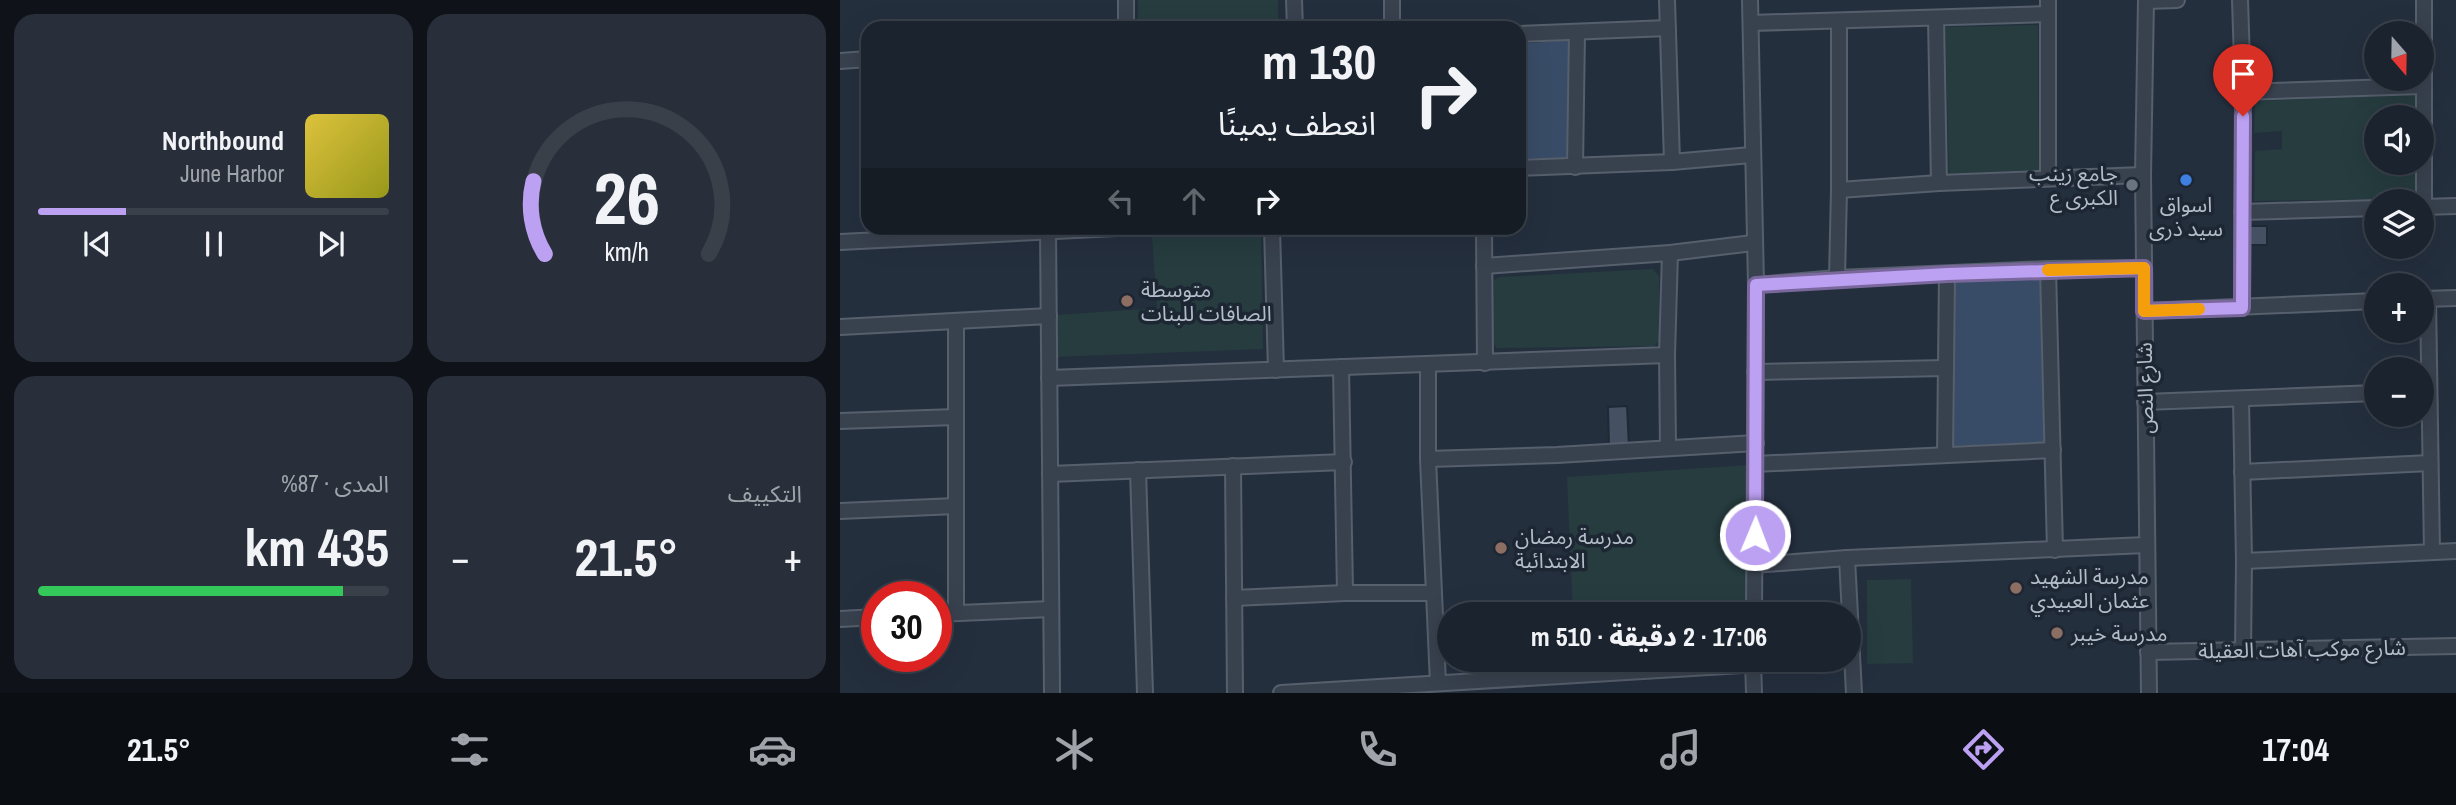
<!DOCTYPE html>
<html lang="ar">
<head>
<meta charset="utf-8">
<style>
	:root { --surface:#1b232e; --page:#282f3a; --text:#f1f3f6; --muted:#a0a4aa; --line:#39404a; --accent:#bca0f2 }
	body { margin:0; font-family:"Archivo Narrow","Noto Sans Arabic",sans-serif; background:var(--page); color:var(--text); direction:rtl; height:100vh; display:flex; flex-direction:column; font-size:26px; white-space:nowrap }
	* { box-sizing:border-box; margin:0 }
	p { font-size:23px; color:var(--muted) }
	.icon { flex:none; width:38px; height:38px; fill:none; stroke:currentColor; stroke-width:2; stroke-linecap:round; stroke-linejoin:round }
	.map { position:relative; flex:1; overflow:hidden; direction:ltr }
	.panel { display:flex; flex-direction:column; gap:14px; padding:14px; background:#0f1319; width:840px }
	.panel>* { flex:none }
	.hud { position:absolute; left:21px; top:21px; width:665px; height:214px; border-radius:21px; box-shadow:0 7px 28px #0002,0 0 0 2px var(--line); direction:rtl; background:#1b232e; color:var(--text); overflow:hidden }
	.needle { width:46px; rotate:160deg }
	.controls { position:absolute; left:1524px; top:21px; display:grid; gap:14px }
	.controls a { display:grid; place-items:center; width:70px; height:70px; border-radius:50%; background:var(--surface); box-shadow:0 7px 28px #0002,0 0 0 2px var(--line); font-size:35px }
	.speed { position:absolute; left:21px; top:581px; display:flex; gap:14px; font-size:35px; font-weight:700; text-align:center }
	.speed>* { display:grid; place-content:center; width:91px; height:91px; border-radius:50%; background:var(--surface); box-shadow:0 7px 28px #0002,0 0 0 2px var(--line); line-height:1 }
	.speed .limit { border:10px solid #d22; background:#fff; color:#111 }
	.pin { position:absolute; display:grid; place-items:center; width:60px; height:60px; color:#fff; margin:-72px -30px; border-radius:50% 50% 50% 0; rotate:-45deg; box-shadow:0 0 7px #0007 }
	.pin .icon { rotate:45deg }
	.me { position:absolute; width:77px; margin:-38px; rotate:1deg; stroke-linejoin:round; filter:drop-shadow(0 0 5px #0008) }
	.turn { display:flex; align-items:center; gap:24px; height:147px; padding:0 35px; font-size:32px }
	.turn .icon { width:91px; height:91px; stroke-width:2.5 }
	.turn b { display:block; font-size:49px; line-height:60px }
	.lanes { display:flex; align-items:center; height:66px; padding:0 35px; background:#0003; justify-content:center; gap:35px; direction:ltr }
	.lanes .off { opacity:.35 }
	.big { font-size:52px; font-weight:800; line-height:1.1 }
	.panel .widget { flex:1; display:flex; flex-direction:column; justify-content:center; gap:10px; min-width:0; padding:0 24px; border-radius:21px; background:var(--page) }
	.panel .dial { align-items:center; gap:0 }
	.dial svg { height:182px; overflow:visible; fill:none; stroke:var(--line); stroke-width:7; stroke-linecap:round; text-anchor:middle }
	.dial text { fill:var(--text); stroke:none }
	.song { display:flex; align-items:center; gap:21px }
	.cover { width:84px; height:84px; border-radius:10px; background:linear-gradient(135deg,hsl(50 70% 55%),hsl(60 70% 35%)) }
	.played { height:7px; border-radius:4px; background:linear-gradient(90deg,var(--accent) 25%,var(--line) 25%) }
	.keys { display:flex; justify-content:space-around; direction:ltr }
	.heat { display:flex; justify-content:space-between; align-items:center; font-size:38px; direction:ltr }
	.charge { height:10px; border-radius:5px; background:linear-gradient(90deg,#34c759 87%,var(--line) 0) }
	.panel .tiles { flex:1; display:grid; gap:14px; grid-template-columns:repeat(2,1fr) }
	.trip { position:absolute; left:597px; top:602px; width:424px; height:70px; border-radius:35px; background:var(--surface); box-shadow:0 7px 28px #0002,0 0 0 2px var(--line); font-weight:800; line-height:70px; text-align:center; direction:rtl }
	.tab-bar { display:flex; height:112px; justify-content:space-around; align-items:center; background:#0b0e12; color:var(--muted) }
	.tab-bar .icon { width:49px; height:49px }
	.tab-bar .active { color:var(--accent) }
	.tab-bar b { font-size:32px; color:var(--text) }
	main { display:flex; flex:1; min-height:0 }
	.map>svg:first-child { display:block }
</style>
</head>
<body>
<main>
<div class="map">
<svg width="1616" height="693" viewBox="0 0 1616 693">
	<rect width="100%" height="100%" fill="#242f3e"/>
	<g fill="#263c3f">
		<rect x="298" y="0" width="140" height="28"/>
		<path d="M1198,25L1199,170L1109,174L1105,27Z"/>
		<path d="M1576,95V117H1536V163H1577V199L1414,201L1415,151L1442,149V131L1414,133L1415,101Z"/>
		<path d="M421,228L423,349L215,357L217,315L317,308L312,236Z"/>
		<path d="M813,269L819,276V341L814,346L657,348L652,342L654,280L660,277Z"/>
		<path d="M908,465L909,614H733L727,477Z"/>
		<path d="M1071,579L1073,663L1027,664V580Z"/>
	</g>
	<g fill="#394c67">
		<path d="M730,40L728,158L679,159V44Z"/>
		<path d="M1201,278L1205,442L1113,446L1114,280Z"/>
	</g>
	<g fill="#455162" stroke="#1f2835" stroke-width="2">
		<rect x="1409" y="226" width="18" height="19"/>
		<path d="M787,406L789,447L769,448L768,407Z"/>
	</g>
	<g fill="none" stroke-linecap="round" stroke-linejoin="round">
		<g stroke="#565f6c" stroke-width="18">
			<g id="street">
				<path d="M286,0V28"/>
				<path d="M454,0L455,28"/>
				<path d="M827,0L832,162"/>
				<path d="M910,0L916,285L914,614"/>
				<path d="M1306,0L1303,175L1309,693"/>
				<path d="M1400,0L1403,92L1402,308"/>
				<path d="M1584,0V207"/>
				<path d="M1306,1L1337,0"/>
				<path d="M1096,18L1099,183"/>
				<path d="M911,23L1208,14"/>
				<path d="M552,28V0"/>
				<path d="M679,34L828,28"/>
				<path d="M0,61L28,59"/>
				<path d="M1403,92L1583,86"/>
				<path d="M735,167L737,32"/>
				<path d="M679,168L832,162L911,155"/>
				<path d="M1208,178V0"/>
				<path d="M999,190L1099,183L1303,175"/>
				<path d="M1582,207L1616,206"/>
				<path d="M1402,212L1536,208"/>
				<path d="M432,228L436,370"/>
				<path d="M644,228L645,363"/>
				<path d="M208,231L212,693"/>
				<path d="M0,242L276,228"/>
				<path d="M644,266L830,253L913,243"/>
				<path d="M1208,269L1304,268"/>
				<path d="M997,278L999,190V21"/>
				<path d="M916,285L997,278L1208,269L1215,550"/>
				<path d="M1582,299L1616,298"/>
				<path d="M1588,299L1592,552"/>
				<path d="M1304,311L1536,301"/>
				<path d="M0,327L209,316"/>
				<path d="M827,355L828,448"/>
				<path d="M588,365V459L598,683"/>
				<path d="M501,367L505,593"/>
				<path d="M915,372L1106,368"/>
				<path d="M209,378L827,355L830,253"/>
				<path d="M1401,399L1404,561L1403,651"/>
				<path d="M1305,402L1536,393"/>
				<path d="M0,421L116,417"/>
				<path d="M1105,455L1107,274"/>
				<path d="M588,459L717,455L916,443"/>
				<path d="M915,464L1213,450"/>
				<path d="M393,466L395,693"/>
				<path d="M298,470L305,693"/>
				<path d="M1402,472L1590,463"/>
				<path d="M210,474L504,462"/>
				<path d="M0,511L116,506"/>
				<path d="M1404,561L1616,551"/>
				<path d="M914,565L1007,558"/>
				<path d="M394,598L505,593H593"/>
				<path d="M116,613V321"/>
				<path d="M96,614L211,609"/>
				<path d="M0,619L37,617"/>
				<path d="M1308,652L1616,646"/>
				<path d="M913,660L914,693"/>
				<path d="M441,693L984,660"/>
				<path d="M1014,693L1007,558L1306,545"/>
			</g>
		</g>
		<use href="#street" stroke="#38414e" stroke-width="14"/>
	</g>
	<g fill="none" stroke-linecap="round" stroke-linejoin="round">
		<g stroke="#7a689d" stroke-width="18">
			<path id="route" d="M915,535L916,285L1107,274L1304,268V311L1402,308L1403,116"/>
		</g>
		<use href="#route" stroke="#bca0f2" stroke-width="12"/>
		<path stroke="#f59e0b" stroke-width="12" d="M1208,270L1304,268V311L1359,309"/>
	</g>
	<circle fill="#3f7fe0" stroke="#1d2633" stroke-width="2.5" cx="1346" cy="180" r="7"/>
	<circle fill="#6b7280" stroke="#1d2633" stroke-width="2.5" cx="1292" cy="185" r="7"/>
	<g fill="#8d6e63" stroke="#1d2633" stroke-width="2.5">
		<circle cx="287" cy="301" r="7"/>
		<circle cx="661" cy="548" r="7"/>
		<circle cx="1176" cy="588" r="7"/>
		<circle cx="1217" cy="633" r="7"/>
	</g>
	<g text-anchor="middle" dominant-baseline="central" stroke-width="7" stroke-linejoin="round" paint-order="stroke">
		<g font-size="21" fill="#b4bcc9" stroke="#1d2633" text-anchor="start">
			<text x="1278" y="173" text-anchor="end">جامع زينب<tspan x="1278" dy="24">الكبرى ع</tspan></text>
			<text x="1346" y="204" text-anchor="middle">اسواق<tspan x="1346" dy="24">سيد ذرى</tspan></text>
			<text x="301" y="289">متوسطة<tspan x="301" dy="24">الصافات للبنات</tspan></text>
			<text x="675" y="536">مدرسة رمضان<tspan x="675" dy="24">الابتدائية</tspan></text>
			<text x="1190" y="576">مدرسة الشهيد<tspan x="1190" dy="24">عثمان العبيدي</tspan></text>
			<text x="1231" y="633">مدرسة خيبر</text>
		</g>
		<g font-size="21" fill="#b4bcc9" stroke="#1d2633">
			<text transform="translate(1305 388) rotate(-91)">شارع النص</text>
			<text transform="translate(1462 649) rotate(-1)">شارع موكب آهات العقيلة</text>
		</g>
	</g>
</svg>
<div class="controls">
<a><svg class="needle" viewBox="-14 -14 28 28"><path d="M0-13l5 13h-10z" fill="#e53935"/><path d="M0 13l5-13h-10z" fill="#a0a4aa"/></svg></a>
<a><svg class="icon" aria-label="sound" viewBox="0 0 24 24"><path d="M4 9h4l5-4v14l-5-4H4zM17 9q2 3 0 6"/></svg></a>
<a><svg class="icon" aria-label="layers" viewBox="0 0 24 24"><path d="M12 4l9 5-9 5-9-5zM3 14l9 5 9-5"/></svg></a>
<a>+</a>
<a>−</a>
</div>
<div class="speed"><div class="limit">30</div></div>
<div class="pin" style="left:1403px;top:116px;background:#d93025"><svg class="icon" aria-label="arrive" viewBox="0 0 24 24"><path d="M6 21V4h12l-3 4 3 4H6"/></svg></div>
<svg class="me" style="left:915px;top:535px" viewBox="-20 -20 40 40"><circle r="17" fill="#bca0f2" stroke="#fff" stroke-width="3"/><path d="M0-11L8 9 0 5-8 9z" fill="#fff"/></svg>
<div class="trip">17:06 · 2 دقيقة · 510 m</div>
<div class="hud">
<div class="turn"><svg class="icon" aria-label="right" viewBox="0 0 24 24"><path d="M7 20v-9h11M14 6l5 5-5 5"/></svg><div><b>130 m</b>انعطف يمينًا</div></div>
<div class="lanes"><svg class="icon off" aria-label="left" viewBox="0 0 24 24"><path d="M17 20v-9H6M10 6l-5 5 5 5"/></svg><svg class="icon off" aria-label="ahead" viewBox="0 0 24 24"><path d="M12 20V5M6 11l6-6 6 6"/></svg><svg class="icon" aria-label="right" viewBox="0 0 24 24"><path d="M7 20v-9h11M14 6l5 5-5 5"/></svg></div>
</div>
</div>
<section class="panel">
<div class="tiles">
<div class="widget dial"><svg viewBox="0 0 100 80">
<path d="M14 69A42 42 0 1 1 86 69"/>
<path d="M14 69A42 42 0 0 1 9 37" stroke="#bca0f2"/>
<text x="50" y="56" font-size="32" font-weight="700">26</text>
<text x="50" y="72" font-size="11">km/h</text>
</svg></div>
<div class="widget">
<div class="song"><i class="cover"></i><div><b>Northbound</b><p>June Harbor</p></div></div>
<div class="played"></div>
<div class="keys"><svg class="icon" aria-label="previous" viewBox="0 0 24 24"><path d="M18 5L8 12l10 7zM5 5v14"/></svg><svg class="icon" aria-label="pause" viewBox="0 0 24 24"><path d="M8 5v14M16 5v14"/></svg><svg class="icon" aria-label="next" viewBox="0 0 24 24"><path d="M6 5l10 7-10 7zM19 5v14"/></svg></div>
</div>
<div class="widget"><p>التكييف</p>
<div class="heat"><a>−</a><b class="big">21.5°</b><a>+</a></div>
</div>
<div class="widget"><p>المدى · 87%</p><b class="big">435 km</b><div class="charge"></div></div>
</div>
</section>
</main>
<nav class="tab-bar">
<b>17:04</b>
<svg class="icon active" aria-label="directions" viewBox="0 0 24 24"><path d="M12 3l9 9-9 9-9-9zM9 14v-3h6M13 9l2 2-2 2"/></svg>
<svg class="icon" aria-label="music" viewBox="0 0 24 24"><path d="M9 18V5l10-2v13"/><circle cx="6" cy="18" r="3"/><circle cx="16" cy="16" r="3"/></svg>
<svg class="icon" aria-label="phone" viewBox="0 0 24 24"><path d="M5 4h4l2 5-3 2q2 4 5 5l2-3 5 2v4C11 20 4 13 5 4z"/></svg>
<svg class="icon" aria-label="climate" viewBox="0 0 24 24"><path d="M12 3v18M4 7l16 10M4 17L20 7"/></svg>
<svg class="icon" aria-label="car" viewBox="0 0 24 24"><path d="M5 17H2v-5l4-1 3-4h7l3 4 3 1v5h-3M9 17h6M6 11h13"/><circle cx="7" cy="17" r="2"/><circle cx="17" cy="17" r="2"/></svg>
<svg class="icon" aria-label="filters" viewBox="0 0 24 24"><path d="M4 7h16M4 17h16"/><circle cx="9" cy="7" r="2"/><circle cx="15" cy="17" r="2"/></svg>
<b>21.5°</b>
</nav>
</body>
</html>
